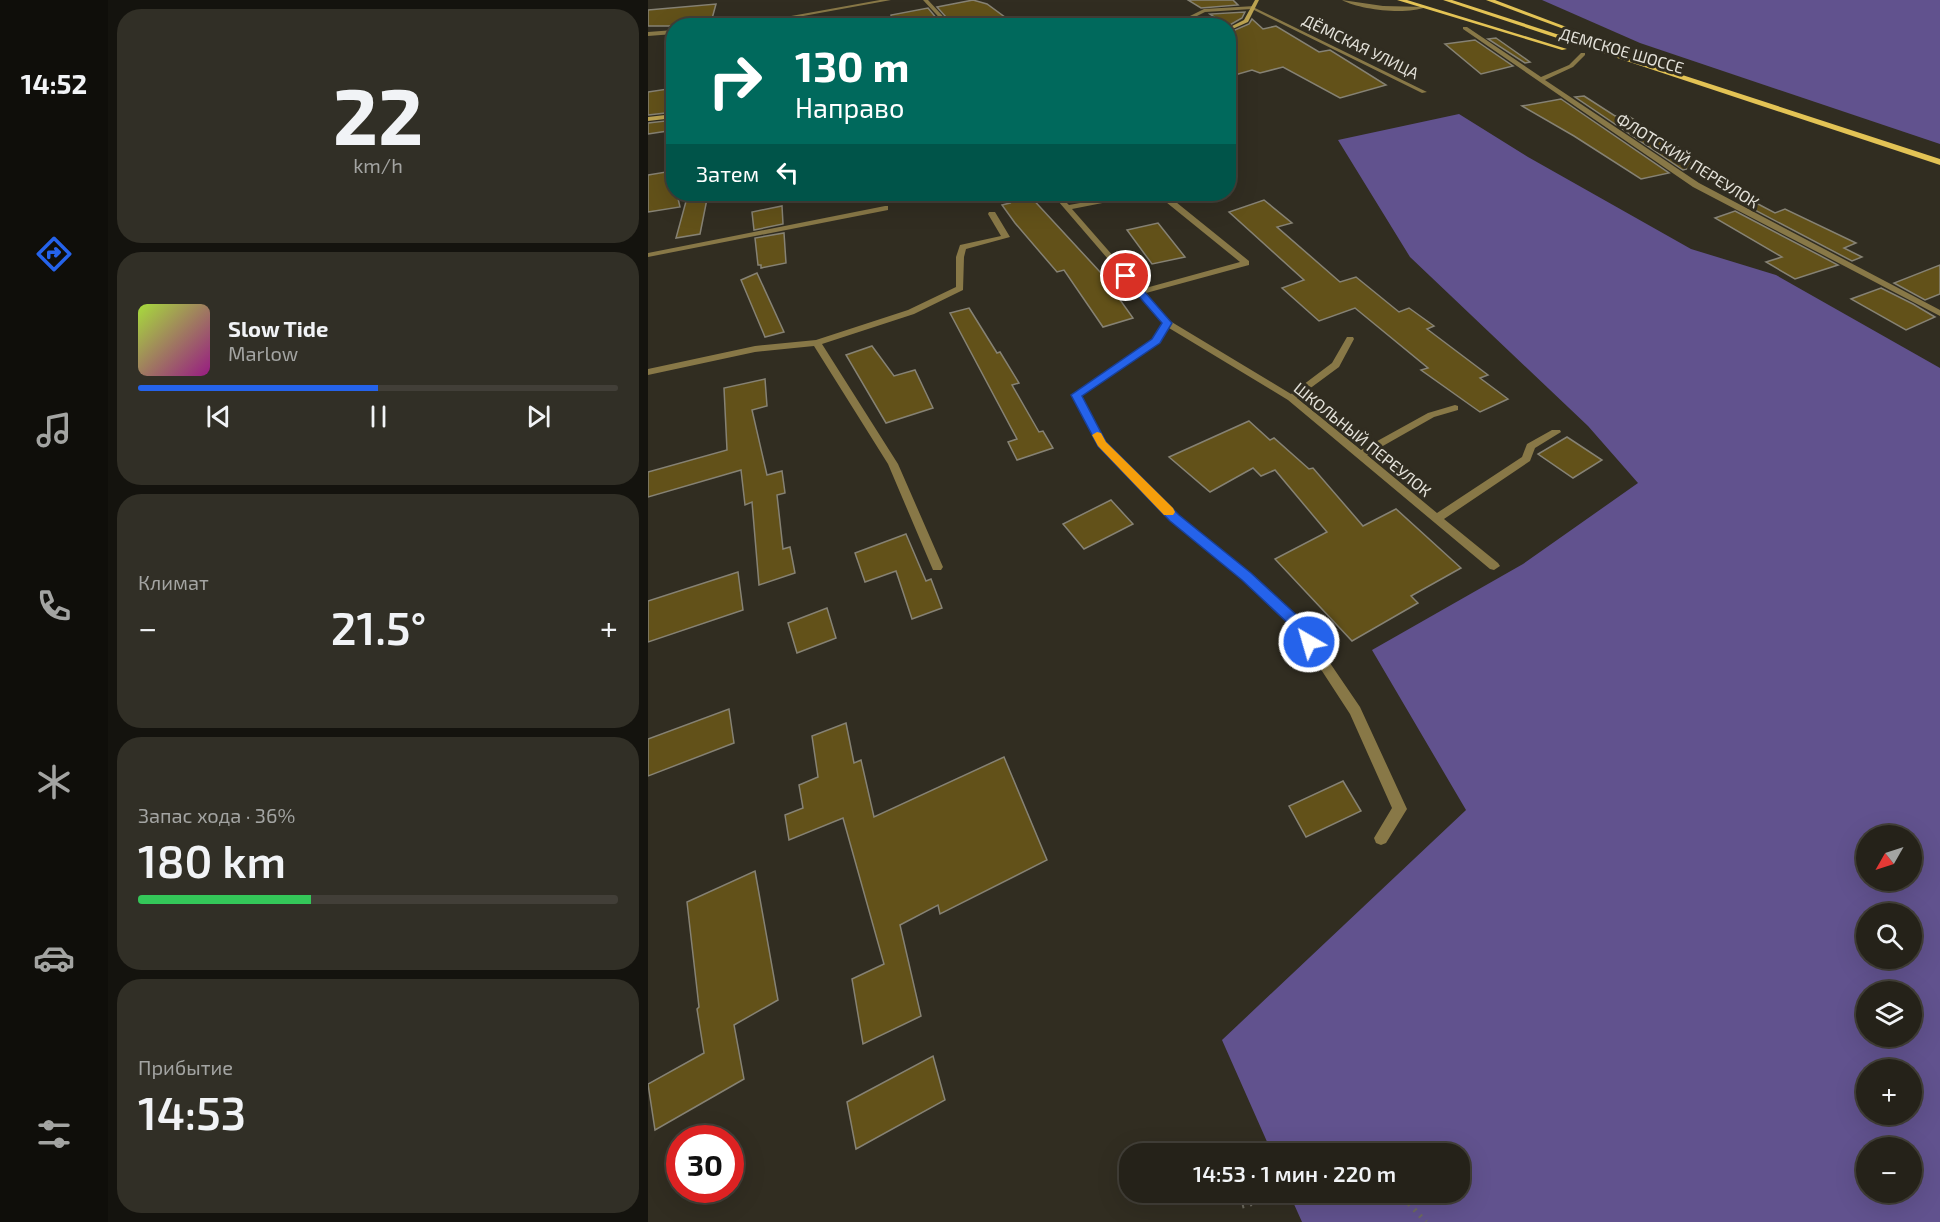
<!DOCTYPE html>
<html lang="ru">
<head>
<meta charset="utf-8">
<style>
	:root { --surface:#252219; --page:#312f26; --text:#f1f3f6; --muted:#a3a4a2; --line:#423f38; --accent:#2563eb }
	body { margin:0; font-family:"Exo 2",sans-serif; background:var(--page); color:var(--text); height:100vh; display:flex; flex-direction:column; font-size:22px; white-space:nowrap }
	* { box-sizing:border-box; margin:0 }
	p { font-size:20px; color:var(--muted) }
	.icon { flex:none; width:33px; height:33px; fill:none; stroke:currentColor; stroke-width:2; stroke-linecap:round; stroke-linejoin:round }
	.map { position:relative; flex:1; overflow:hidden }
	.drawer { display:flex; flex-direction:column; gap:9px; padding:9px; background:#14130e; width:540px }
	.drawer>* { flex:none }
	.top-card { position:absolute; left:18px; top:18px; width:570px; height:183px; border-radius:24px; box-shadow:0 6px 24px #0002,0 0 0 2px var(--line); background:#00695c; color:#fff; overflow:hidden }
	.needle { width:39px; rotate:231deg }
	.fabs { position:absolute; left:1208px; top:825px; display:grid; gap:12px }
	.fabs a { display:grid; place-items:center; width:66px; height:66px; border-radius:50%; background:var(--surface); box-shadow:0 6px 24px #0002,0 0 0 2px var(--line); font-size:30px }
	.speed { position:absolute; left:18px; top:1125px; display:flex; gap:12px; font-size:30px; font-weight:700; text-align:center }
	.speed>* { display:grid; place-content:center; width:78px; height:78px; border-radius:50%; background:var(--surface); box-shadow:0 6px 24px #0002,0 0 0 2px var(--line); line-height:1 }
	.speed .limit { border:9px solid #d22; background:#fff; color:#111 }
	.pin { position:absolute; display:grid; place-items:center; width:51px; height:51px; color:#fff; margin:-26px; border:3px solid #fff; border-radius:50%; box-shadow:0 2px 6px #0007 }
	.me { position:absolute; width:66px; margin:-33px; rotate:322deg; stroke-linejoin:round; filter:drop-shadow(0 0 4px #0008) }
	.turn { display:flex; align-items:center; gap:21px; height:126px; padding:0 30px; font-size:27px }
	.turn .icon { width:78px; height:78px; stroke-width:2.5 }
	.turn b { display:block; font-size:42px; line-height:51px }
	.then { display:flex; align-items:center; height:57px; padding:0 30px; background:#0003; gap:12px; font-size:22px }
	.big { font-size:45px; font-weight:600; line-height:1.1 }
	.drawer .tile { flex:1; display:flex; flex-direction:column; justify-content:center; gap:9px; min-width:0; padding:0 21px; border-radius:24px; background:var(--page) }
	.drawer .dial { align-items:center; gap:0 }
	.dial b { font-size:78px; line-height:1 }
	.song { display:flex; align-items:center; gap:18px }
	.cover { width:72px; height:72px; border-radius:9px; background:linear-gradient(135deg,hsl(80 70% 55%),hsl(310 70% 35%)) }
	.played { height:6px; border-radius:3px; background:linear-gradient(90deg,var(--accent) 50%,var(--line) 50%) }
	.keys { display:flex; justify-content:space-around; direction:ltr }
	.heat { display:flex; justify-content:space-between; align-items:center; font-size:33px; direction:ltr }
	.charge { height:9px; border-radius:4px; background:linear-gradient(90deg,#34c759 36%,var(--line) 0) }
	.trip { position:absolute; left:471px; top:1143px; width:351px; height:60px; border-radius:24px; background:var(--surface); box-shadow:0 6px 24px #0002,0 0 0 2px var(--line); font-weight:600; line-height:60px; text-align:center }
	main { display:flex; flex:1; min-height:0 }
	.tabs { display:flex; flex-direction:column; width:108px; justify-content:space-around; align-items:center; background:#0f0e0a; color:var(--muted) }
	.tabs .icon { width:42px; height:42px }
	.tabs .active { color:var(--accent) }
	.tabs b { font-size:27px; color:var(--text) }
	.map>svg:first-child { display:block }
</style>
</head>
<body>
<main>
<nav class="tabs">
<b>14:52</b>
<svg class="icon active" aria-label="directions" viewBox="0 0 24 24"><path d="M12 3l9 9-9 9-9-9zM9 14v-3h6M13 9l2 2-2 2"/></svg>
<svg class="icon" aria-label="music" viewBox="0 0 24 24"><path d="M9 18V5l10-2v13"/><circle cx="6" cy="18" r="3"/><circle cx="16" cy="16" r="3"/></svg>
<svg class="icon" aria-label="phone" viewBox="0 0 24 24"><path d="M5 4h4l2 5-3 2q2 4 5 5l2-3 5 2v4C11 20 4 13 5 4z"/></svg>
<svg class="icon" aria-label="climate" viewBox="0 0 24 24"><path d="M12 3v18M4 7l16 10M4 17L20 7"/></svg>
<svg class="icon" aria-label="car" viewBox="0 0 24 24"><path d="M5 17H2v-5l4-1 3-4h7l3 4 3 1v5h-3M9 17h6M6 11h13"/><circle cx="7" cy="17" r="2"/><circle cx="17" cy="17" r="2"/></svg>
<svg class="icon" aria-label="filters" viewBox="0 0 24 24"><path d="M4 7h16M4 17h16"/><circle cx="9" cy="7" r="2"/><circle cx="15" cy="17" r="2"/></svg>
</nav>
<section class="drawer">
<div class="tile dial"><b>22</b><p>km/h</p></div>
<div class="tile">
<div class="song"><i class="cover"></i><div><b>Slow Tide</b><p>Marlow</p></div></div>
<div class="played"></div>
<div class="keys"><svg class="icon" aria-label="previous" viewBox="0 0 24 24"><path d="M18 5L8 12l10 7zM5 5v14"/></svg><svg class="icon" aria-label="pause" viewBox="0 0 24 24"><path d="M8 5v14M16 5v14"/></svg><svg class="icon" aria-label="next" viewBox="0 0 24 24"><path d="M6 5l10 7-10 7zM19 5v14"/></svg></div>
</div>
<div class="tile"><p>Климат</p>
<div class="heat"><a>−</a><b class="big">21.5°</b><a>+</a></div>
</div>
<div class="tile"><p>Запас хода · 36%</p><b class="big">180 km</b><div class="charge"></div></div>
<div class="tile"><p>Прибытие</p><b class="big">14:53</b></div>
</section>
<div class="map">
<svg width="1292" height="1222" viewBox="0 0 1292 1222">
	<rect width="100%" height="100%" fill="#312d21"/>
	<g fill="#61528e" fill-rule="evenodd">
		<path d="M894,0H1292V144L992,43Z"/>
		<path d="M811,114L880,157L1043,249L1128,275L1292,368V1222H654L641,1193L812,1192V1154L624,1153L574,1040L818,810L724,650L875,564L990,483L940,426L762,257L690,140ZM1218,836H1263V880H1218ZM1218,914H1263V958H1218ZM1218,992H1263V1036H1218ZM1218,1070H1263V1114H1218ZM1218,1148H1263V1192H1218Z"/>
	</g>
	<g fill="#625119" stroke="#868274" stroke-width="1.5">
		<path d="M325,0L339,4L369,26H306L289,7Z"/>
		<path d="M540,0H585L590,5L553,8Z"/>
		<path d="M68,4L62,26H0V10Z"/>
		<path d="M280,8L295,26H244L243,15Z"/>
		<path d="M597,12L594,18L580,26L562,14Z"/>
		<path d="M604,19L615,29L628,26L671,52L682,50L738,85L692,98L635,67L612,73L604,70L580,77V33L601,24Z"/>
		<path d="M848,38L882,62L877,63L840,39Z"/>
		<path d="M827,40L865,66L833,74L797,44Z"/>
		<path d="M26,88V112L0,115V92Z"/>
		<path d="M936,96L967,116L977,114L998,127L1035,150L1025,153L1050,166L1035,170L927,97Z"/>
		<path d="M913,99L1021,173L993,179L926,136L874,106Z"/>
		<path d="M26,120V130L0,134V123Z"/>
		<path d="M24,171L26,194H29L32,207L0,212V175Z"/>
		<path d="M40,194H60L52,234L28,238Z"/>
		<path d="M354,194H380L453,273L485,318L455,327L416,270L409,272L367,223L354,205L362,203Z"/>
		<path d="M616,200L644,223L629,227L692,282L708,277L751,312L761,308L786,326L779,329L840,375L832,378L860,399L832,412L773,370L780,368L707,308L671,321L634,288L656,280L581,212Z"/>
		<path d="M1110,204L1127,213L1137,209L1208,243L1196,248L1214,257L1204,261L1101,207Z"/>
		<path d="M134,206L135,224L106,230L104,212Z"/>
		<path d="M1087,211L1190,265L1147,279L1118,262L1134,257L1067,218Z"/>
		<path d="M510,223L537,257L504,264L479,230Z"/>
		<path d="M136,233L138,263L113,268V265H110L107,238Z"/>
		<path d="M1292,265V294L1277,300L1246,283Z"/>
		<path d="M109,273L136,332L117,337L93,280Z"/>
		<path d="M1233,288L1265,304L1287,317L1258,330L1203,299Z"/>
		<path d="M321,308L349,353L352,352L371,383L364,385L391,432L395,431L405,448L369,460L360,442L369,439L302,313Z"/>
		<path d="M224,346L246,376L267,370L285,408L238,423L198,355Z"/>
		<path d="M117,379L119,406L104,410L119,475L134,471L137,493L129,495L135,549L142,547L147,573L111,585L104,502L97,505L93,470L0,497V472L79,450L76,388Z"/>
		<path d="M601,421L622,440L626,438L661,469L665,468L715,526L748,509L813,568L763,596L770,603L704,641L627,559L679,532L627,470L613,476L605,468L562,492L521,457Z"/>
		<path d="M919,437L954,460L925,478L890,454Z"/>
		<path d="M463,500L485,524L436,549L415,524Z"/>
		<path d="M258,534L278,581L283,579L294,608L264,619L248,571L217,582L207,553Z"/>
		<path d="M90,572L95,610L0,642V601Z"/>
		<path d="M179,608L188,638L149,653L140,623Z"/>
		<path d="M81,709L86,743L0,776V739Z"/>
		<path d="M198,723L206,763L213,760L226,817L356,757L399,860L292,914L290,905L252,925L273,1016L215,1044L204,979L236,964L195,818L141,840L137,815L155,808L151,785L170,777L164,736Z"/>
		<path d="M695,781L713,811L658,837L641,806Z"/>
		<path d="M107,871L130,1000L86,1025L96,1079L7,1130L0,1084L56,1053L49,1009L51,1007L39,902Z"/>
		<path d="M285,1056L297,1100L208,1149L199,1102Z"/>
	</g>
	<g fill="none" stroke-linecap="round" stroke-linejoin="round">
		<g stroke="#6d6a5f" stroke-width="5" stroke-dasharray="2 6" stroke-linecap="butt">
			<path d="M750,1192L778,1222"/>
			<path d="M594,1206L650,1192"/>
		</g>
		<g fill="#887847" fill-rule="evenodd">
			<path d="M694,0L735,6L778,7C758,15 712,10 694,0Z"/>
			<path d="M607,6V8L779,92L774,93L604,9L557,12L541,20L503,25L500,23L540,17L556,9Z"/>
		</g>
		<g fill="#887847" fill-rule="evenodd">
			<path d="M232,0H243L101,26H87Z"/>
			<path d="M275,0H280L304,26H299Z"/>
			<path d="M815,27H819L893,77L921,65L933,53H937V55L925,67L897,80L1051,183L1292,310V316L1045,187L815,29Z"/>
			<path d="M26,30V34L0,36V32Z"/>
			<path d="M404,194H410L421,205L482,194H493L490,196L424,209L494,289L592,262L513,198L501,196V194H518L601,261V265L498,293L522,321L643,394L684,363L699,337H705L706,339L691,367L649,398L713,450L780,413L807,405L810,406V410L786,417L719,455L789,513L874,457L879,444L904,430H912L913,432L887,448L882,461L796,519L850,563L852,566L846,570L842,569L640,400L521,328L511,343L433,396L458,442L531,515L602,574L654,622L712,707L759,809L738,843L733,845L728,843L726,838L744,808L702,714L646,628L594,580L523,521L450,446L423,395L505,339L515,323Z"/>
			<path d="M237,206H240V210L0,257V253Z"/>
			<path d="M341,212H347L362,237L318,249L316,257L315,290L266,314L174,344L250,464L295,567L293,570H285L240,464L166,346L107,352L0,375V369L107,346L168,340L260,310L308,287V257L312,245L353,236L340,214Z"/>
		</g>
		<g fill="#bba250" fill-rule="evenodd">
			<path d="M607,0H611L600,22L580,31V28L596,20Z"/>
			<path d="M26,114V118L0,121V117Z"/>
		</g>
		<g fill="#e3c355" fill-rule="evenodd">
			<path d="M749,0H759L919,49L914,50Z"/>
			<path d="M795,0H804L1292,159V165Z"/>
			<path d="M838,0H847L937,34L932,35Z"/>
		</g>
	</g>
	<path fill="#2563eb" stroke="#184099" stroke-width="1.5" d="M475,274H481L524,323L512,343L434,396L458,442L531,515L603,573L655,621L668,642L666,646H656L645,628L594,580L522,521L450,446L423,395L504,339L514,323L475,278Z"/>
	<path fill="#f59e0b" d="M449,432L453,433L458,442L525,508L527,512L525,515H516L450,446L444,435Z"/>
	<g text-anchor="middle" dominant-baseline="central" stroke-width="6" stroke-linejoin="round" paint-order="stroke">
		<g font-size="16" fill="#e3e1d9" stroke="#312d21">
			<text transform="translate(713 46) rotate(26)">ДЁМСКАЯ УЛИЦА</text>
			<text transform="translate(974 50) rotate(16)">ДЕМСКОЕ ШОССЕ</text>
			<text transform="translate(1040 160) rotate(32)">ФЛОТСКИЙ ПЕРЕУЛОК</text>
			<text transform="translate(715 439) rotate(39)">ШКОЛЬНЫЙ ПЕРЕУЛОК</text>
		</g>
	</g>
</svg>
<div class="fabs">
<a><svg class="needle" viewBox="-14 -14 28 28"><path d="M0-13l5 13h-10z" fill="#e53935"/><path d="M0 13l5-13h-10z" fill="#a3a4a2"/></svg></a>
<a><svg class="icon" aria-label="search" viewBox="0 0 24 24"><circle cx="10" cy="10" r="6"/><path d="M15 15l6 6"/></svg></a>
<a><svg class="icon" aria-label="layers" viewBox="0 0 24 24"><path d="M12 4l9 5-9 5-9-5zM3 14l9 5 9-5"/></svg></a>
<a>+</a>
<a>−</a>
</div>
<div class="speed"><div class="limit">30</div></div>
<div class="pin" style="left:478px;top:276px;background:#d93025"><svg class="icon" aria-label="arrive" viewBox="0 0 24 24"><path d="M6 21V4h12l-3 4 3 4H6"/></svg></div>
<svg class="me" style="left:661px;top:642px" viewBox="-20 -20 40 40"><circle r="17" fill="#2563eb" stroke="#fff" stroke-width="3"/><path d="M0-11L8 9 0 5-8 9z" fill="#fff"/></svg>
<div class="trip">14:53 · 1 мин · 220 m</div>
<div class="top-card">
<div class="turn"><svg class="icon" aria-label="right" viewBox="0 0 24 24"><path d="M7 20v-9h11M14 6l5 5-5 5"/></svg><div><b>130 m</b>Направо</div></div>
<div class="then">Затем<svg class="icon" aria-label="left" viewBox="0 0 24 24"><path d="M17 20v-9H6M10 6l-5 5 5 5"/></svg></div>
</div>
</div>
</main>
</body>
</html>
